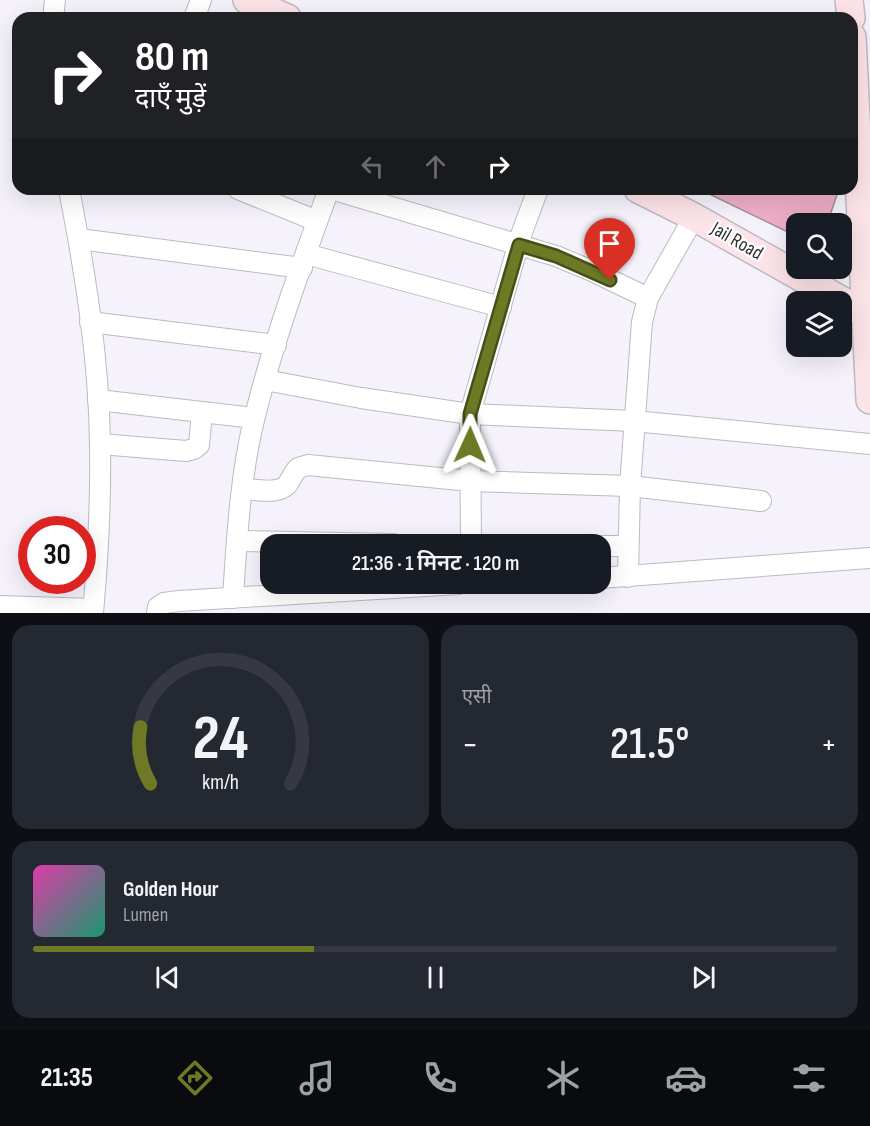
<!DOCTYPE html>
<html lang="hi">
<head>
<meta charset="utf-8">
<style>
	:root { --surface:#171b24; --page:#242831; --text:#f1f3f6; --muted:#9ea1a6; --line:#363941; --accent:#6d7925 }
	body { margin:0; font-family:"Sofia Sans Condensed","Noto Sans Devanagari",sans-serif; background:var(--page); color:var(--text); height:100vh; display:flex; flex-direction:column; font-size:22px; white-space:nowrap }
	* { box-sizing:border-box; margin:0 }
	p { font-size:20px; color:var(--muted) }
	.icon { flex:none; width:33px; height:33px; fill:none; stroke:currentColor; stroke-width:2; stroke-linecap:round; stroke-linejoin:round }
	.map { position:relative; height:613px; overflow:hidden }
	.sheet { display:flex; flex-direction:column; gap:12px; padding:12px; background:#0d0f14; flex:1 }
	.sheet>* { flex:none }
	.guide { position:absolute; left:12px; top:12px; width:846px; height:183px; border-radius:18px; box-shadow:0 6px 24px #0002; background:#202124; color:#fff; overflow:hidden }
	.buttons { position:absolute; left:786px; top:213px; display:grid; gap:12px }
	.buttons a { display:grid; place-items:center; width:66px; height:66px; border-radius:12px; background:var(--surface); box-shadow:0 6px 24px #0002; font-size:30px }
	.speed { position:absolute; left:18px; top:516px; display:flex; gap:12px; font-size:30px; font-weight:700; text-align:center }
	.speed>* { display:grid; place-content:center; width:78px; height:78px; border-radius:50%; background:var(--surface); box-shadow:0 6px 24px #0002; line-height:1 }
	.speed .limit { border:9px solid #d22; background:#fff; color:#111 }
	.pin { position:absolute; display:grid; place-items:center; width:51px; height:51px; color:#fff; margin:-62px -26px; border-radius:50% 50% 50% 0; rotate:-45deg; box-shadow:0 0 6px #0007 }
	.pin .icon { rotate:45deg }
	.me { position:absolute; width:66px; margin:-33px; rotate:1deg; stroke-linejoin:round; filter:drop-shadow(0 0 4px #0008) }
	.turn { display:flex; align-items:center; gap:21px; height:126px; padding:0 24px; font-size:27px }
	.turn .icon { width:78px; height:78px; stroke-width:2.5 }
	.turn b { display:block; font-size:42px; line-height:51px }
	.lanes { display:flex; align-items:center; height:57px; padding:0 24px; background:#0003; justify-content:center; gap:30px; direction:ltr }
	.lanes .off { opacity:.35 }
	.big { font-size:45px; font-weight:600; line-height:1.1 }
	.sheet .tile { flex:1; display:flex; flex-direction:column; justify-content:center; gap:9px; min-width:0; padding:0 21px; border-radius:18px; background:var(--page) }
	.sheet .dial { align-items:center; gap:0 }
	.dial svg { height:156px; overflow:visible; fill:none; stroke:var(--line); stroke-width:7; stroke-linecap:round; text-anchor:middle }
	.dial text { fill:var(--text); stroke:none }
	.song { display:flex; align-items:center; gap:18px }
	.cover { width:72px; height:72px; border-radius:9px; background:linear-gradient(135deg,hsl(320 70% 55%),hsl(160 70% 35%)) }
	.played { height:6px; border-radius:3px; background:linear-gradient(90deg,var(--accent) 35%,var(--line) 35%) }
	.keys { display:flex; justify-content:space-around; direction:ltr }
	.heat { display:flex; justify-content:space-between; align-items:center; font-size:33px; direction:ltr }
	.sheet .tiles { flex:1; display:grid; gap:12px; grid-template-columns:1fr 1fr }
	.tile:last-child { grid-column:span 2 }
	.trip { position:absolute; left:260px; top:534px; width:351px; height:60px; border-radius:18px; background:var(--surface); box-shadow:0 6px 24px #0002; font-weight:600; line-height:60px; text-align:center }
	.tabs { display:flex; height:96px; justify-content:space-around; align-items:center; background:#090b0e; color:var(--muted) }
	.tabs .icon { width:42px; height:42px }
	.tabs .active { color:var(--accent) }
	.tabs b { font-size:27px; color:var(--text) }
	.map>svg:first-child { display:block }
</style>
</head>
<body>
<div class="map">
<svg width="870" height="613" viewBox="0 0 870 613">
	<rect width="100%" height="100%" fill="#f5f2fb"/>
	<path fill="#efaec7" stroke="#9b9295" stroke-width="1.5" d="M699,189H839L827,224H796V236Z"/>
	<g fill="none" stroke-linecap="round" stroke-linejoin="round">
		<g stroke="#bcbac2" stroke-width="22">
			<g id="street">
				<path d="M53,18L55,0"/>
				<path d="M194,18L201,0"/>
				<path d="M69,189C85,272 99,358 100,444C101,500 98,557 93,613"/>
				<path d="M238,189L317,221"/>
				<path d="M331,189L556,256L592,271L648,298"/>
				<path d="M79,239L302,268"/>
				<path d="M306,254L501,307"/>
				<path d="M90,322L276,345"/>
				<path d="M265,380L361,398L470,414L634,421L870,444"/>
				<path d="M98,400L254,418"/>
				<path d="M100,444L186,451L194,449L199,445L202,412"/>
				<path d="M243,489C255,489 277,495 287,485C291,480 293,473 298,468L308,465L470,481L630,486L761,501"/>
				<path d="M237,541L394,544"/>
				<path d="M471,544L470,414L521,235L538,189"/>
				<path d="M600,546H628"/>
				<path d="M628,577L630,486L642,322L648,298L694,217"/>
				<path d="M600,578L870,558"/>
				<path d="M233,598C237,538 240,475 255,416C274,339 302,263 329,189"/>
				<path d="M0,606L93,609"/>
				<path d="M157,613L158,607L164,603L179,601L459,584"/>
			</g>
		</g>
		<g stroke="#bcbac2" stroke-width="30">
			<g id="secondary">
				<path d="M247,0L287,18"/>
				<path d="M849,0L851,18"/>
				<path d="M852,37L870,400"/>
				<path d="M638,189L694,217L866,314"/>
			</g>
		</g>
		<use href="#street" stroke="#fff" stroke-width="20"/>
		<use href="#secondary" stroke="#fce3e8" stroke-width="27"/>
	</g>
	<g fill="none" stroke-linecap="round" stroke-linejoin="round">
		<g stroke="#474f18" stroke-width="15">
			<path id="route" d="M470,445V414L519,245L556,256L610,280"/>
		</g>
		<use href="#route" stroke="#6d7925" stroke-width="10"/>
	</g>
	<g text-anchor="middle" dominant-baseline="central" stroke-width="4.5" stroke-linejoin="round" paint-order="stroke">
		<g font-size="20" fill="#333236" stroke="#fff">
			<text transform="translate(737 241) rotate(30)">Jail Road</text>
		</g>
	</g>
</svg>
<div class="buttons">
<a><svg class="icon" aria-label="search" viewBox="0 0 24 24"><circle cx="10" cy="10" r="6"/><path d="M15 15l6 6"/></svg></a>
<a><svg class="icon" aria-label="layers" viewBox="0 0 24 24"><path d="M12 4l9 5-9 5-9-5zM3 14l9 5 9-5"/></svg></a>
</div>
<div class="speed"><div class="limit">30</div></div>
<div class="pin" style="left:610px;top:280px;background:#d93025"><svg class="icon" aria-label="arrive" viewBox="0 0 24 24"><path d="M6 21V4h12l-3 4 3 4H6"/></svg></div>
<svg class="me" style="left:470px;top:445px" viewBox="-20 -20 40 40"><path d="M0-17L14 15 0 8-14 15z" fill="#6d7925" stroke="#fff" stroke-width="4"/></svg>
<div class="trip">21:36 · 1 मिनट · 120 m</div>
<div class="guide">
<div class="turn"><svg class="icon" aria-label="right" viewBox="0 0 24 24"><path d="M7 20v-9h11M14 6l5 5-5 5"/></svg><div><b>80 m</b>दाएँ मुड़ें</div></div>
<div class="lanes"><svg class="icon off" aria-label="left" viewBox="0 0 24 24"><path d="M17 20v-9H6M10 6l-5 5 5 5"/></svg><svg class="icon off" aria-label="ahead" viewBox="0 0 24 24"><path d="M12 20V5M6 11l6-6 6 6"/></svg><svg class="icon" aria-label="right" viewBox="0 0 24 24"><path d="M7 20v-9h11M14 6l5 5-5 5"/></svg></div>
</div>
</div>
<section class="sheet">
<div class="tiles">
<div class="tile dial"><svg viewBox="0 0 100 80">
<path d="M14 69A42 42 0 1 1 86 69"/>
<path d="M14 69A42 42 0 0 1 9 40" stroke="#6d7925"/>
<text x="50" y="56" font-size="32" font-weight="700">24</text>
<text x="50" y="72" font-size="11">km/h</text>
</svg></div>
<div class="tile"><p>एसी</p>
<div class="heat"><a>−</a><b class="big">21.5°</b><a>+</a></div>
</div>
<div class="tile">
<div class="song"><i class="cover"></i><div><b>Golden Hour</b><p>Lumen</p></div></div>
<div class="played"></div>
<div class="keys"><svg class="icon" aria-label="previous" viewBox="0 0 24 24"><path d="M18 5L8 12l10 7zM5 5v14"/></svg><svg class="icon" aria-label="pause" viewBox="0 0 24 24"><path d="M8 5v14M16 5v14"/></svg><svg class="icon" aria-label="next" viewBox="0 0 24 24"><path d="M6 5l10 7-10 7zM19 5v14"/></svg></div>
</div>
</div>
</section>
<nav class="tabs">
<b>21:35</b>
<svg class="icon active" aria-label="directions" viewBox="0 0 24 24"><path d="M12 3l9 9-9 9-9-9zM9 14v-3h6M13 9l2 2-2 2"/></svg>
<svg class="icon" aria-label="music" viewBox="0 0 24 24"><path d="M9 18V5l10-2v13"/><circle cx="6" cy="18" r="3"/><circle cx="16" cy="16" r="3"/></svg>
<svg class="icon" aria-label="phone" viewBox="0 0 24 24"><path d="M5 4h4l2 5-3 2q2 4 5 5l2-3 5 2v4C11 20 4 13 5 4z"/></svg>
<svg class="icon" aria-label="climate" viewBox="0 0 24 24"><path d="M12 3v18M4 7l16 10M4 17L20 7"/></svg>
<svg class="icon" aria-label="car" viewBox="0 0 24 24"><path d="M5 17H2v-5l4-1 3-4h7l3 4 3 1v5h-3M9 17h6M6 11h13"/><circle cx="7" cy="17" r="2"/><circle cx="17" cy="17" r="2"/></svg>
<svg class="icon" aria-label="filters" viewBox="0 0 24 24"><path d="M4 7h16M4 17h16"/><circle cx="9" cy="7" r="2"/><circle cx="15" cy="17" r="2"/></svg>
</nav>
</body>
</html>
